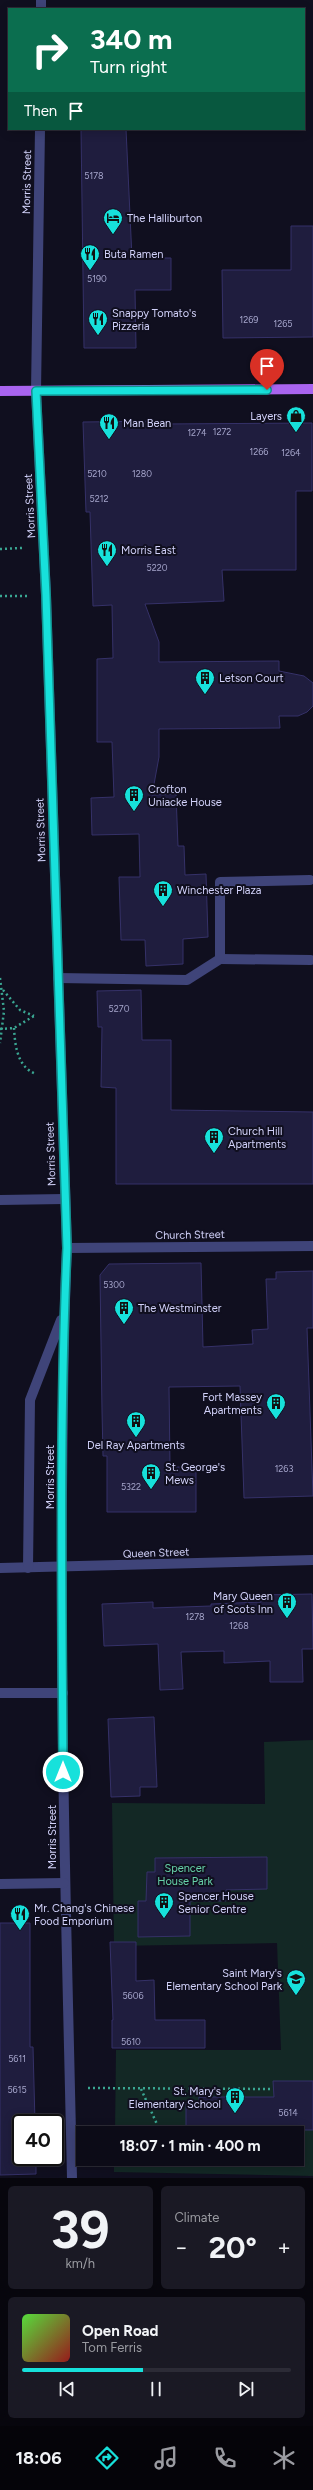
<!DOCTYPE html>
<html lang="en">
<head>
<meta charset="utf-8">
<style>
	:root { --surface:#0c0b17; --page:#1a1924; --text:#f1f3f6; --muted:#9a9ba1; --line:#2c2b36; --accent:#17e1db }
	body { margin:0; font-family:Figtree,sans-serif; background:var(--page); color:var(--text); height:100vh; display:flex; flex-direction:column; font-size:15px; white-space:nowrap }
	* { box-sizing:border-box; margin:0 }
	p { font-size:13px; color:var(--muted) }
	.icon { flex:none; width:22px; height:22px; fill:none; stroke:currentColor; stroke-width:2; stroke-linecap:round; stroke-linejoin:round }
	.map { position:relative; height:2178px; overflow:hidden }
	.sheet { display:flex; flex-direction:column; gap:8px; padding:8px; background:#07060d; flex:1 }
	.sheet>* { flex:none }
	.guide { position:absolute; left:8px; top:8px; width:297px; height:122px; border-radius:0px; box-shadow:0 2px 10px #0003,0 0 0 1px var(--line); background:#0b6e4f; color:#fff; overflow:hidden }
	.speed { position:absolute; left:12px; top:2114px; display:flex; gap:8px; font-size:20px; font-weight:700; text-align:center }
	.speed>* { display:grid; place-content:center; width:52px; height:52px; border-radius:50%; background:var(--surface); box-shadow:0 2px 10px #0003,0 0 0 1px var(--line); line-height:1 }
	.speed .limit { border:2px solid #111; border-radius:6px; background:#fff; color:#111 }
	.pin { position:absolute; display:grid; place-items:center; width:34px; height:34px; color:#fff; margin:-41px -17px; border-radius:50% 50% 50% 0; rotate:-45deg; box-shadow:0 0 4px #0007 }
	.pin .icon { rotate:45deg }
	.me { position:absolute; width:44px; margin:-22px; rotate:0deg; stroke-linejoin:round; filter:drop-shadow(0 0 3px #0008) }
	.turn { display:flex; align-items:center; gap:14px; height:84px; padding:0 16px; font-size:18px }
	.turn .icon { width:52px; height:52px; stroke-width:2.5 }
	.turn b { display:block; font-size:28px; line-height:34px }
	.then { display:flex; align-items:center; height:38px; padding:0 16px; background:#0003; gap:8px; font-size:15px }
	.big { font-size:30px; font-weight:700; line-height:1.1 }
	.sheet .widget { flex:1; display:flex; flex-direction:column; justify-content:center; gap:6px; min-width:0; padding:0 14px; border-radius:6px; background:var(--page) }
	.sheet .dial { align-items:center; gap:0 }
	.dial b { font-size:52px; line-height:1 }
	.song { display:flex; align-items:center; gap:12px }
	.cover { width:48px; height:48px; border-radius:6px; background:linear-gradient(135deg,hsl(110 70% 55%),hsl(0 70% 35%)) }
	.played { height:4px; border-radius:2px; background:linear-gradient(90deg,var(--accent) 45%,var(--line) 45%) }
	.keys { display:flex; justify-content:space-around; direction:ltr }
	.heat { display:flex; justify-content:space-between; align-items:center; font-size:22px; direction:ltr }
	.sheet .tiles { flex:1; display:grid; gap:8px; grid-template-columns:1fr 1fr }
	.widget:last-child { grid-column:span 2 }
	.trip { position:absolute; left:76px; top:2126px; width:228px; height:40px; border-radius:0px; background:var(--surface); box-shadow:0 2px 10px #0003,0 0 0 1px var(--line); font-weight:700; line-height:40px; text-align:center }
	.tab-bar { display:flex; height:64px; justify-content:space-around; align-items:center; background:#050409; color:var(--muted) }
	.tab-bar .icon { width:28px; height:28px }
	.tab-bar .current { color:var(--accent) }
	.tab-bar b { font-size:18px; color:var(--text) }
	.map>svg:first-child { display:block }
</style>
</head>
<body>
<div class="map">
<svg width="313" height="2178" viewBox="0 0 313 2178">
	<rect width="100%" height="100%" fill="#100f1f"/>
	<path fill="#132825" d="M313,1740V2176L114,2172V2159H297V2133H115L116,2050H281L277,1943L114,1946L112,1803L265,1804L264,1742Z"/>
	<g fill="#1f1d3e" stroke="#353168">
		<path d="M81,129H126L132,258H171V290H135L136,348H84Z"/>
		<path d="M291,226H313V337L223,338L222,270H291Z"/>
		<path d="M162,421V424L312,423V491H296V570H222L224,601L145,604L159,642V662L279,661V671L304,676L313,683V706L307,712L298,716H279L280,728L159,729V757L152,795L176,794L178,846H184L185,875L206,874L208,937L183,939V964L146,966L145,940H121L119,877H140L139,834L92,835L91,798L114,797L112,742H97V659L113,658L112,605L93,606L90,512H86L83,422Z"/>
		<path d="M141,990L142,1040H171V1110L313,1112V1184H116V1088L101,1087L102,1027H98L97,991Z"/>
		<path d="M201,1263L203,1347L253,1344L252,1330L268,1329L266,1279H276V1272L313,1271V1328H307L313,1496L244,1498L240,1386L169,1387L170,1467H196V1512H107V1456H103L102,1411L100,1275L109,1264Z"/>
		<path d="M312,1594L313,1649H302L303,1682H270V1661L224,1663V1651L181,1652L183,1689L160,1690L158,1644L104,1646L102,1604L153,1602V1608L211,1606V1604L261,1602L260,1595Z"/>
		<path d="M154,1717L157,1787H140V1796L111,1797L108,1719Z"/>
		<path d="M267,1857V1889L226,1890V1901H190V1936L138,1937V1901H146L147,1872H155V1858Z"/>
		<path d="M0,1923H30V2047H33L35,2123H21V2157H36V2174L0,2175Z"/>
		<path d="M110,1942H136V1981L154,1980L155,2020H205V2048H112V2020H113Z"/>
		<path d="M273,2081H313V2130H283V2133H186V2102L199,2103V2097H274Z"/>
	</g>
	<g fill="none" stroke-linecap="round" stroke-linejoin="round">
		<g stroke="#3aa692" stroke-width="2.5" stroke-dasharray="2 3" stroke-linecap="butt">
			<path d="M0,549L22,548"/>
			<path d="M0,596H27"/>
			<path d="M0,978L4,1011L0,1043"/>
			<path d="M3,990L20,1010L34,1016"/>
			<path d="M14,1028C15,1045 17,1067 36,1074"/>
			<path d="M0,1029L14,1028L34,1016"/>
			<path d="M88,2088L273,2089"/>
			<path d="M141,2089L161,2133"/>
			<path d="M180,2159H181"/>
		</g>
		<g stroke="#3f4479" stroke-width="10">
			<path d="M41,9V0"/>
			<path d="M40,129L36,391L46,595L67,1248C63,1329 63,1410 62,1491C60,1720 67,1949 72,2178"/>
			<path d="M220,959L311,960"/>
			<path d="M58,978L187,980L220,959V882L310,880"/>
			<path d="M0,1200L64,1199"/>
			<path d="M67,1248L313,1246"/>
			<path d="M0,1568L313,1560"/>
			<path d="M28,1568L30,1400L61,1320"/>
			<path d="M0,1693H63"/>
			<path d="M0,1884L64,1883"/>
		</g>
		<path stroke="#a964ef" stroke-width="10" d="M0,391L313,389"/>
	</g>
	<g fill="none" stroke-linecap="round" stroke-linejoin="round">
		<g stroke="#0f928e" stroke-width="10">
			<path id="route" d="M63,1772C62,1598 59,1423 67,1248L46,595L36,391L267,390"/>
		</g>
		<use href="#route" stroke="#17e1db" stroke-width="7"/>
	</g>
	<defs>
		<g id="hotel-pin" transform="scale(1)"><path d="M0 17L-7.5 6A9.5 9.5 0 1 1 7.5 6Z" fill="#17e1db" stroke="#100f1f"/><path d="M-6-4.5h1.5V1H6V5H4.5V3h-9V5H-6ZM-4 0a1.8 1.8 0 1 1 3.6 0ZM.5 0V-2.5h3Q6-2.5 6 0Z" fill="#111"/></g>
		<g id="restaurant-pin" transform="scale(1)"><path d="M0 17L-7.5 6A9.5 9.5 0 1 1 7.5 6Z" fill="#17e1db" stroke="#100f1f"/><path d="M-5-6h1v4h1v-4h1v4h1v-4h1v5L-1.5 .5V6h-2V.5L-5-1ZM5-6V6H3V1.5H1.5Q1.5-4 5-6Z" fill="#111"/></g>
		<g id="shop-pin" transform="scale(1)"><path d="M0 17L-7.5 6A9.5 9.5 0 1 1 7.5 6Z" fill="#17e1db" stroke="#100f1f"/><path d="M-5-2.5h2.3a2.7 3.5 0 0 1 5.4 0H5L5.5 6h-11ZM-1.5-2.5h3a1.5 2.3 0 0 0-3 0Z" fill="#111"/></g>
		<g id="building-pin" transform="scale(1)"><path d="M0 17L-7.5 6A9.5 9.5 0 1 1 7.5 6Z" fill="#17e1db" stroke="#100f1f"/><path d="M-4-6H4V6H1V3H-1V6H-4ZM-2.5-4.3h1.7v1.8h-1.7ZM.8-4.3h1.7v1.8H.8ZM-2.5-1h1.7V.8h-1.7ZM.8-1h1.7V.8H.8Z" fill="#111"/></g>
		<g id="school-pin" transform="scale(1)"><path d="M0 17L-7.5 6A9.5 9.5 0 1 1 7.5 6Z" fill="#17e1db" stroke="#100f1f"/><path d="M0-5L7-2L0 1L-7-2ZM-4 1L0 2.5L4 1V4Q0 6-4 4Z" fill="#111"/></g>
	</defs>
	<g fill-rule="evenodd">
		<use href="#hotel-pin" x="113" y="218"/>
		<use href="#restaurant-pin" x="90" y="254"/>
		<use href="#restaurant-pin" x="98" y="319"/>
		<use href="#shop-pin" x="296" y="416"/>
		<use href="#restaurant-pin" x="109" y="423"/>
		<use href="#restaurant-pin" x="107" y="550"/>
		<use href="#building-pin" x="205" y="678"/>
		<use href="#building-pin" x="134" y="795"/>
		<use href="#building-pin" x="163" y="890"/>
		<use href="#building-pin" x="214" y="1137"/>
		<use href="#building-pin" x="124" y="1308"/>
		<use href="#building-pin" x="276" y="1403"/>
		<use href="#building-pin" x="136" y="1421"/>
		<use href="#building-pin" x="151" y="1473"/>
		<use href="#building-pin" x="287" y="1602"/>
		<use href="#building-pin" x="164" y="1902"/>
		<use href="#restaurant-pin" x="20" y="1914"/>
		<use href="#school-pin" x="296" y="1979"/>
		<use href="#building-pin" x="235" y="2097"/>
	</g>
	<g text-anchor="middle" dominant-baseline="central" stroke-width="4" stroke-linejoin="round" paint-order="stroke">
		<g font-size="9" fill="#a5a5cb">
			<text x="94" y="175">5178</text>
			<text x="97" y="278">5190</text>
			<text x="249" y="319">1269</text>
			<text x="283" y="323">1265</text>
			<text x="222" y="431">1272</text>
			<text x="197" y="432">1274</text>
			<text x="259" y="451">1266</text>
			<text x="291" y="452">1264</text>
			<text x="97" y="473">5210</text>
			<text x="142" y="473">1280</text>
			<text x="99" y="498">5212</text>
			<text x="157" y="567">5220</text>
			<text x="119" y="1008">5270</text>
			<text x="114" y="1284">5300</text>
			<text x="284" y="1468">1263</text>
			<text x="131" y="1486">5322</text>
			<text x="195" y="1616">1278</text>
			<text x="239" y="1625">1268</text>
			<text x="133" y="1995">5606</text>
			<text x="131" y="2041">5610</text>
			<text x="17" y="2058">5611</text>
			<text x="17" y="2089">5615</text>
			<text x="288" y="2112">5614</text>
		</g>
		<g font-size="11" fill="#d2d2fa" stroke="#100f1f">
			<text transform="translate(27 182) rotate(-89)">Morris Street</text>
			<text transform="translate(30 506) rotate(-93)">Morris Street</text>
			<text transform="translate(41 830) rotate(-92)">Morris Street</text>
			<text transform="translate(51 1154) rotate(-92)">Morris Street</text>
			<text transform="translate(190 1235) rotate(-1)">Church Street</text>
			<text transform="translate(50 1477) rotate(-90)">Morris Street</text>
			<text transform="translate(156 1553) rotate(-2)">Queen Street</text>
			<text transform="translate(52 1837) rotate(-90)">Morris Street</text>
		</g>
		<g font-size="11" fill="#d2d2fa" stroke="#100f1f" text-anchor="start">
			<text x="127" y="218">The Halliburton</text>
			<text x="104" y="254">Buta Ramen</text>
			<text x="112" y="313">Snappy Tomato's<tspan x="112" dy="13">Pizzeria</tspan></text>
			<text x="282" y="416" text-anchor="end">Layers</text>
			<text x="123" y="423">Man Bean</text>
			<text x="121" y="550">Morris East</text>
			<text x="219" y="678">Letson Court</text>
			<text x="148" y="789">Crofton<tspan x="148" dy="13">Uniacke House</tspan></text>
			<text x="177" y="890">Winchester Plaza</text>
			<text x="228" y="1131">Church Hill<tspan x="228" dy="13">Apartments</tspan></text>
			<text x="138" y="1308">The Westminster</text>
			<text x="262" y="1397" text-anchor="end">Fort Massey<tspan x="262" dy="13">Apartments</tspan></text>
			<text x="136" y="1445" text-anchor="middle">Del Ray Apartments</text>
			<text x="165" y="1467">St. George's<tspan x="165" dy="13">Mews</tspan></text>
			<text x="273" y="1596" text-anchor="end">Mary Queen<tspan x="273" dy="13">of Scots Inn</tspan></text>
			<text x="178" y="1896">Spencer House<tspan x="178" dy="13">Senior Centre</tspan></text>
			<text x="34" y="1908">Mr. Chang's Chinese<tspan x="34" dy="13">Food Emporium</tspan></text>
			<text x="282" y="1973" text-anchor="end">Saint Mary's<tspan x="282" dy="13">Elementary School Park</tspan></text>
			<text x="221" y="2091" text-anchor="end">St. Mary's<tspan x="221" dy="13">Elementary School</tspan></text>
		</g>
		<g font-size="11" fill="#66d2a9" stroke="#100f1f">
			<text x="185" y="1868">Spencer<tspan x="185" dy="13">House Park</tspan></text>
		</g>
	</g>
</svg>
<div class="speed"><div class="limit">40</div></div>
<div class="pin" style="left:267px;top:390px;background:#d93025"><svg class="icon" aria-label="arrive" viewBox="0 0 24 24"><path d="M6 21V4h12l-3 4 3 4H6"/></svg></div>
<svg class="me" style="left:63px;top:1772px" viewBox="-20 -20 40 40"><circle r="17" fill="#17e1db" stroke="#fff" stroke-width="3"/><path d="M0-11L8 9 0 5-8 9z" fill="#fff"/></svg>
<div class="trip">18:07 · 1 min · 400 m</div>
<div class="guide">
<div class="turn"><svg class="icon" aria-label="right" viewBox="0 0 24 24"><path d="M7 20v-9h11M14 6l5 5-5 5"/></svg><div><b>340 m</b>Turn right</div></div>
<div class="then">Then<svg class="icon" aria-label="arrive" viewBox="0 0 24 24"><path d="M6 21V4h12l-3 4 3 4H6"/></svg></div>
</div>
</div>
<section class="sheet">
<div class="tiles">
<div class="widget dial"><b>39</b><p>km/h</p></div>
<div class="widget"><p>Climate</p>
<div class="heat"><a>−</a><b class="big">20°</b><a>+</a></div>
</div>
<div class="widget">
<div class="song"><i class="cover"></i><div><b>Open Road</b><p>Tom Ferris</p></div></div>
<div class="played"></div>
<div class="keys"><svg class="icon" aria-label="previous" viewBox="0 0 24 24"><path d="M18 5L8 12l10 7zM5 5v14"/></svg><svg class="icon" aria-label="pause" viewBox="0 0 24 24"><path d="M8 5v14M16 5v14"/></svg><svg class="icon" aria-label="next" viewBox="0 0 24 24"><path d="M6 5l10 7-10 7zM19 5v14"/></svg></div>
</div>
</div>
</section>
<nav class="tab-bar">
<b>18:06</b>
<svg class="icon current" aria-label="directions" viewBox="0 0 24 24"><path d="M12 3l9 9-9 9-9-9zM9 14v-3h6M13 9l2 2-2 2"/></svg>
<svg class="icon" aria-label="music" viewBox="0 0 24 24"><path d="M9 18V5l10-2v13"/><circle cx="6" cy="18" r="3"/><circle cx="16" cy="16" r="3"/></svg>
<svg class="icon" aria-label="phone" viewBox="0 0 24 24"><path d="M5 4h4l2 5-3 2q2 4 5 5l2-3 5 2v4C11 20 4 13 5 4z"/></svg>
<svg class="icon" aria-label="climate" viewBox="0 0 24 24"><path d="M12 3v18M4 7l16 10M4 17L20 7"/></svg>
</nav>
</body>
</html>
